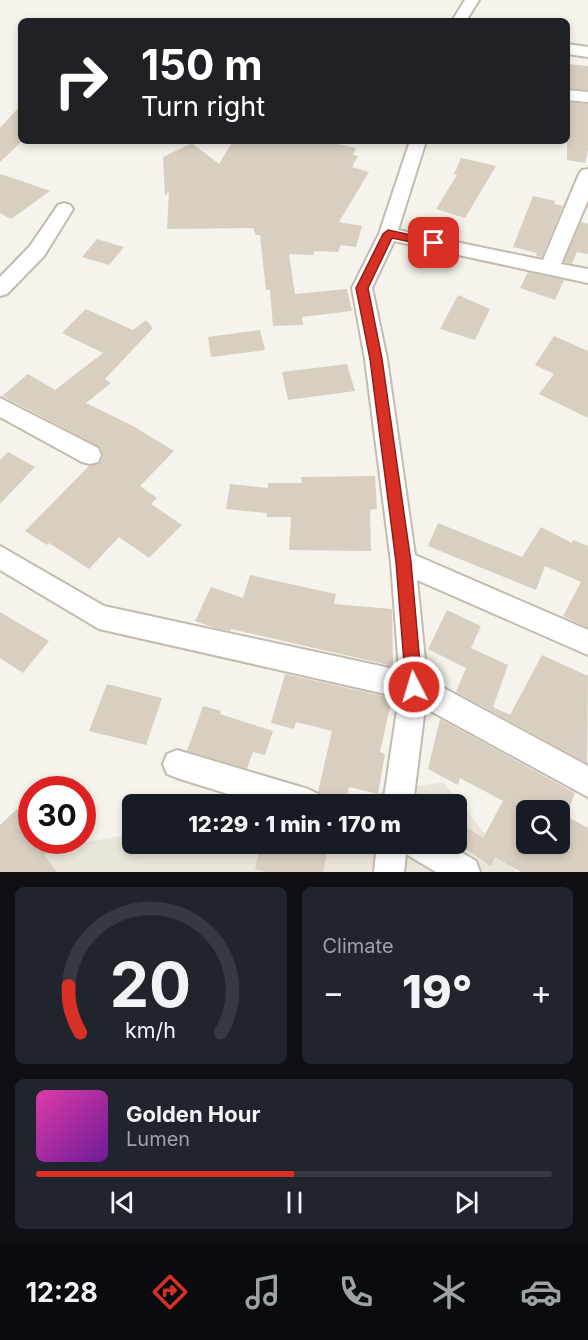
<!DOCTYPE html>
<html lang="en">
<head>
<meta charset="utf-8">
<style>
	:root { --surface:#171b24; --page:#20242c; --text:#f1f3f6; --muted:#9ea1a6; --line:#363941; --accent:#d93025 }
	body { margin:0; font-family:Inter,sans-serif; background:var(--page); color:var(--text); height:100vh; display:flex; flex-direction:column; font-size:22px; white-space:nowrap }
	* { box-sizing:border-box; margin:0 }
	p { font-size:20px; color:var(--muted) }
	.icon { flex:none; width:33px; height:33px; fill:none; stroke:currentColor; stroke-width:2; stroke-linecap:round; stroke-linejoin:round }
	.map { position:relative; height:872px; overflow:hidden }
	.details { display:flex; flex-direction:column; gap:15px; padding:15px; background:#0d0f14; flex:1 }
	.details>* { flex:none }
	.hud { position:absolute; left:18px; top:18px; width:552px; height:126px; border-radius:9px; box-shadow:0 3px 9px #0003; background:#202124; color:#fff; overflow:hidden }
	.buttons { position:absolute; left:516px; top:800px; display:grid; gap:12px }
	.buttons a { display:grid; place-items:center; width:54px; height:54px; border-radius:9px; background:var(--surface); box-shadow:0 3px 9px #0003; font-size:30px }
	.speed { position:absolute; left:18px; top:776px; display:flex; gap:12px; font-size:30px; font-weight:700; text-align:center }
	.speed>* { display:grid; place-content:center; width:78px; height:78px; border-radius:50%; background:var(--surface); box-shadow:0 3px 9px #0003; line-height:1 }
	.speed .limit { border:9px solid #d22; background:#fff; color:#111 }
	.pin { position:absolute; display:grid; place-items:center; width:51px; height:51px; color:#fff; margin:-26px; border-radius:12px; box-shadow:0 3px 9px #0006 }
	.me { position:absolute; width:66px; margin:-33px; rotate:355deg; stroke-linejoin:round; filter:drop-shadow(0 0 4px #0008) }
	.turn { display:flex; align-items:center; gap:21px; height:126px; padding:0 24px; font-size:27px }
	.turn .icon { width:78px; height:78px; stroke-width:2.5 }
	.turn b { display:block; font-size:42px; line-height:51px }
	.big { font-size:45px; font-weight:800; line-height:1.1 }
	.details .tile { flex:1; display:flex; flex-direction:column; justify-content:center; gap:9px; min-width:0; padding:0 21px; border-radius:9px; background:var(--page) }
	.details .dial { align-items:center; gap:0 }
	.dial svg { height:156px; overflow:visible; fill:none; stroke:var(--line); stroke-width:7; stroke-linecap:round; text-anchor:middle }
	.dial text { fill:var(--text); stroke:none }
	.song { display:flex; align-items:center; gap:18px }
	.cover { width:72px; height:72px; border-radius:9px; background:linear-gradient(135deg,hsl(320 70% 55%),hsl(280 70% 35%)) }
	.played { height:6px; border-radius:3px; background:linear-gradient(90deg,var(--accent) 50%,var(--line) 50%) }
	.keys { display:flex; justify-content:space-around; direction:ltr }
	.heat { display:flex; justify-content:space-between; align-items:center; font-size:33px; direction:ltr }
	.details .tiles { flex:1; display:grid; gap:15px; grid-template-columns:1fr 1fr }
	.tile:last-child { grid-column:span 2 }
	.trip { position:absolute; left:122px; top:794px; width:345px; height:60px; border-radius:9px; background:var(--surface); box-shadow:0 3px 9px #0003; font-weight:800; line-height:60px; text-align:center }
	.dock { display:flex; height:96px; justify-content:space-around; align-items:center; background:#090b0e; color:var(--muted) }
	.dock .icon { width:42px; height:42px }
	.dock .active { color:var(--accent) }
	.dock b { font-size:27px; color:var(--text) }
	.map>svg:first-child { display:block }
</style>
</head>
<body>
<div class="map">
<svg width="588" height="872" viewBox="0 0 588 872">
	<rect width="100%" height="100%" fill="#f6f3ec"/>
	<path fill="#eae5da" d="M443,782L516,872H0V857L132,834V843H456V804H312Z"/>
	<g fill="#d8cfc1" fill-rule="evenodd">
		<path d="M567,64L588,66V90L567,88Z"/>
		<path d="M567,102L588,104V149L585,163L567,160Z"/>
		<path d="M21,105V142L0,162V128Z"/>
		<path d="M233,141H325L356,148L353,155L358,156L352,167L369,172L339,222L362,226L356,247L341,245L338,252L315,251L313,255L289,254L295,294L347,289L352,311L302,317L303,325L273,326L270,290H266L260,235H256L253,228L167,229L169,191L165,196L163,157L192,143L219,164Z"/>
		<path d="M461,158L496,166L465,218L436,209L457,175L454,174Z"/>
		<path d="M0,174L16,179L50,191L11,219L0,213Z"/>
		<path d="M533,196L555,201L554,204L563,206L542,257L536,256L537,253L513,247Z"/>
		<path d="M581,222L588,224V254L577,252L572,264L564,262Z"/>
		<path d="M97,239L124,247L109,265L82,257Z"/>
		<path d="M528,272L564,280L555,300L520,288Z"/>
		<path d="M458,295L490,309L475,340L440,329Z"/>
		<path d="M86,309L133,330L146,320L153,328L105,379L111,383L86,403L133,426L174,451L140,486L157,498L151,504L182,525L149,558L119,537L89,569L49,543L47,545L25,531L89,466L100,463L103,456L100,447L2,396L28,374L55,390L103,353L62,333Z"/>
		<path d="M260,330L265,350L211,357L208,337Z"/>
		<path d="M554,336L588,351V418L539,394L554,374L535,365Z"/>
		<path d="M347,364L355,391L288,400L282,372Z"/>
		<path d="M8,452L35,467L0,504V460Z"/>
		<path d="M375,476L377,509L370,510L371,551L289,550L291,517H267V513L226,509L230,484L268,488V483H302L301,477Z"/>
		<path d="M438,523L522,557L541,527L572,543L573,540L588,546V628L563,616L581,582L545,566L536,590L428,546Z"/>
		<path d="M250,575L336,594L334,604L392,609L393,666L231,629L230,631L215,628L195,621L211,587L243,598Z"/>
		<path d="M447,610L481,626L471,648L508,665L493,707L510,715L542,655L588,676L587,763L456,692L466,668L428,649Z"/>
		<path d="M0,612L49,641L23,673L0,658Z"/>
		<path d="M285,674L392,698L380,752L385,754L378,794L349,787L345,804L323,798L318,792L332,731L296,722L294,729L271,723Z"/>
		<path d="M107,684L162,698L146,745L89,731Z"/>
		<path d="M203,706L221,711L220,714L273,731L265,755L253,752L247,769L187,751Z"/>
		<path d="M440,719L575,793L566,816L588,828V872H521L495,857L491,866L456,843V820L483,838L503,801L460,778L458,785L428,769ZM526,810H560V843H526Z"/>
		<path d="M32,795V840H57L44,855L57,872H0V825Z"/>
		<path d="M261,843H329L323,872H265L255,869Z"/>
	</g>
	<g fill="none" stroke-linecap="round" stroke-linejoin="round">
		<g stroke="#c2bbae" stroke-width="4">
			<g id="minor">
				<path d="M465,0H479L466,21H452Z"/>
				<path d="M567,44L588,47V57L567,54Z"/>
				<path d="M567,90L588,92V102L567,100Z"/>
				<path d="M410,141H426L398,230L543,260L579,174L582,170L588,169V200L561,264L588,269V283L394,241L372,288L387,359L415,555L588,630V655L417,580L427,679L588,766V797L425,708L413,804H383L399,697L99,629L0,570V546L104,606L399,670L391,562L365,359L352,288L379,234Z"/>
				<path d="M64,203L70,205L73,209L44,256L7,294L0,296V277L30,246L58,205Z"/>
				<path d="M0,398L98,448L101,455L98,462L90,464L82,462L0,417Z"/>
				<path d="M177,750L308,789L318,794L323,804H260L177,778L167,774L163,764L167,754Z"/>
				<path d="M377,843H445L476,861L480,872H436L406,854L404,872H374Z"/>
			</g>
		</g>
		<use href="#minor" fill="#fff" fill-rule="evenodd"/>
	</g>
	<path fill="#d93025" stroke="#8d1f18" stroke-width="1.5" d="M388,230L434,240L440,243L434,247L392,238L368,288L382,359L411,562L422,687L420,693L414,695L408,693L406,687L396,562L370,359L356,288L383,234Z"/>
</svg>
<div class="buttons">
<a><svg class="icon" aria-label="search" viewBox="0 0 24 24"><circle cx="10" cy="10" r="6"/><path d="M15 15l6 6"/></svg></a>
</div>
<div class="speed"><div class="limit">30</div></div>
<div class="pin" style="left:434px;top:243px;background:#d93025"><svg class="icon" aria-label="arrive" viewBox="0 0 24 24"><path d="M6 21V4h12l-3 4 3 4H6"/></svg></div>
<svg class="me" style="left:414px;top:687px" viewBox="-20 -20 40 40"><circle r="17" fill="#d93025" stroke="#fff" stroke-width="3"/><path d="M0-11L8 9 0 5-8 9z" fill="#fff"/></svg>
<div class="trip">12:29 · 1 min · 170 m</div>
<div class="hud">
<div class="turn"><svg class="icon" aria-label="right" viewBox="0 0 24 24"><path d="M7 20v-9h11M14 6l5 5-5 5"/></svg><div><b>150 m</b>Turn right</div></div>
</div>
</div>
<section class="details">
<div class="tiles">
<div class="tile dial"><svg viewBox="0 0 100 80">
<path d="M14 69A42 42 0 1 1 86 69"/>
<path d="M14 69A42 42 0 0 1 8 45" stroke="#d93025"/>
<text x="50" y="56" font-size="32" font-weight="700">20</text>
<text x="50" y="72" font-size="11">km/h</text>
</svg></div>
<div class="tile"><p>Climate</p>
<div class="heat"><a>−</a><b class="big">19°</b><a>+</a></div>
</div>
<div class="tile">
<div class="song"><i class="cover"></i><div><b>Golden Hour</b><p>Lumen</p></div></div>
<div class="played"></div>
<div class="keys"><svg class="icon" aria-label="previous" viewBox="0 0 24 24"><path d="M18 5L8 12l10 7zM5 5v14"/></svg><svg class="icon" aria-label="pause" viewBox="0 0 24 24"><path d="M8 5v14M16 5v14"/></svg><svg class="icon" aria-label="next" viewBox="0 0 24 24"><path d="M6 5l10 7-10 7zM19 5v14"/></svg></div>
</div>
</div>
</section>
<nav class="dock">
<b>12:28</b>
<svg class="icon active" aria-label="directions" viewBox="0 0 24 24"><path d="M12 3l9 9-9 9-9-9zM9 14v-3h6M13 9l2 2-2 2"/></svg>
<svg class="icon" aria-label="music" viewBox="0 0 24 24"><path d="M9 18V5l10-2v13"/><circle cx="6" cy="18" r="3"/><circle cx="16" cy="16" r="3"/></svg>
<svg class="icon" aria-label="phone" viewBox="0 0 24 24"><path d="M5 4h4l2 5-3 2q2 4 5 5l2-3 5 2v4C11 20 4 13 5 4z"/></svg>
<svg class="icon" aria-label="climate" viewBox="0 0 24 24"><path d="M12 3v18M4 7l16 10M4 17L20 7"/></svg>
<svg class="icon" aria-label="car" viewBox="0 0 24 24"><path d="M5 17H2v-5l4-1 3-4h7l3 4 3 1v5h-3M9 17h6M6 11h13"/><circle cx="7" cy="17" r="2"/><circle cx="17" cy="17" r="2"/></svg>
</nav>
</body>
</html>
